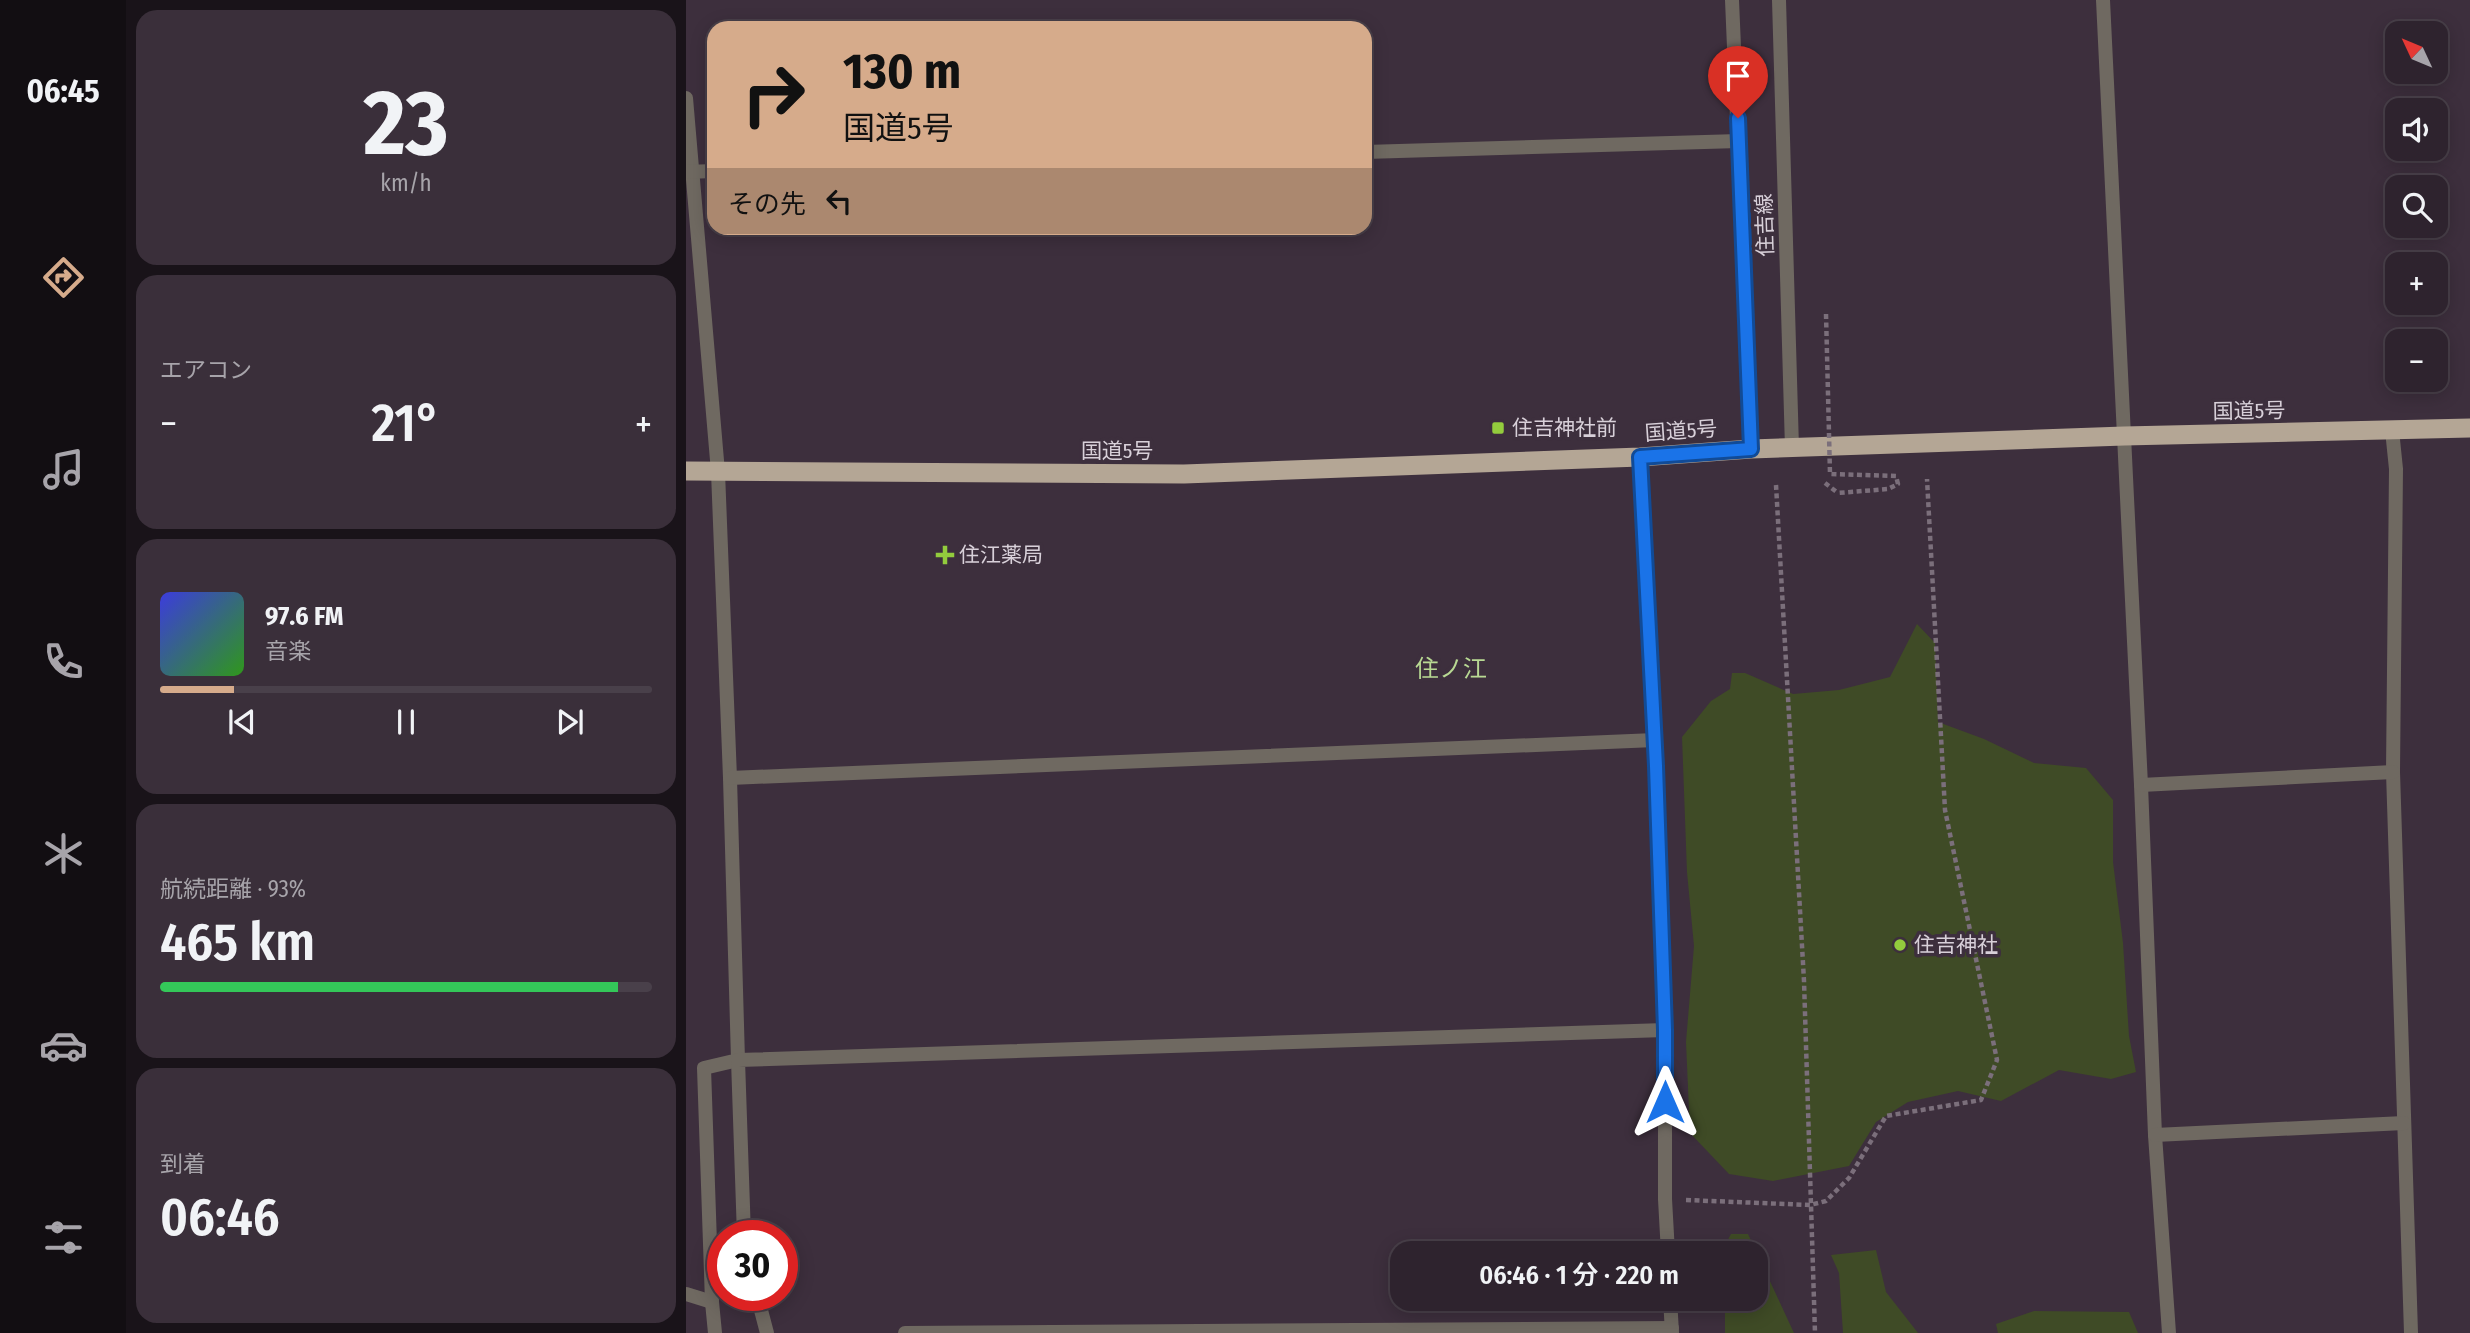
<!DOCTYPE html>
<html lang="ja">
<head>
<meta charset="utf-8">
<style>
	:root { --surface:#2e232e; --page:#3a2f3a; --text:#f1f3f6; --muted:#a7a4aa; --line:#49404a; --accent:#d6ab8b }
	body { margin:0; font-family:"Fira Sans Condensed","Noto Sans JP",sans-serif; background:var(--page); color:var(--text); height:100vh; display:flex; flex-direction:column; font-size:26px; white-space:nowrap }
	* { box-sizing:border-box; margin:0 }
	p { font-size:23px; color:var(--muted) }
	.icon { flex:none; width:38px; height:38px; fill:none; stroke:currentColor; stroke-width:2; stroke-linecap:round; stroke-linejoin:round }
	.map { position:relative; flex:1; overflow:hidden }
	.panel { display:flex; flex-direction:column; gap:10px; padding:10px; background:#191319; width:560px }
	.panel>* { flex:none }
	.guide { position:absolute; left:21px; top:21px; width:665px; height:214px; border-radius:21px; box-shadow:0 4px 18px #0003,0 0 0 2px var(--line); background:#d6ab8b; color:#111; overflow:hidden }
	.needle { width:46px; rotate:314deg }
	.fabs { position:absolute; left:1699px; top:21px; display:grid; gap:14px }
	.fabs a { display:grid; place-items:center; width:63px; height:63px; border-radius:14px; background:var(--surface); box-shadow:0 4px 18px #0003,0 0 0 2px var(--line); font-size:35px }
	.speed { position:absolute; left:21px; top:1220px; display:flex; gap:14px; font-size:35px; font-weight:700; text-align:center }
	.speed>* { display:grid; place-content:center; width:91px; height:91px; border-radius:50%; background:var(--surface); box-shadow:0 4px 18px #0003,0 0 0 2px var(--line); line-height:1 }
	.speed .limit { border:10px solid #d22; background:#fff; color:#111 }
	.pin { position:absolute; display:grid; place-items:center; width:60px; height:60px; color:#fff; margin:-72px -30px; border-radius:50% 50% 50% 0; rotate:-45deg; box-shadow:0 0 7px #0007 }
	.pin .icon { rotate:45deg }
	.me { position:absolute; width:77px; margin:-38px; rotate:0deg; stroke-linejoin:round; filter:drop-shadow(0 0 5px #0008) }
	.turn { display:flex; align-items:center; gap:24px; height:147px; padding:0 21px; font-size:32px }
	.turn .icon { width:91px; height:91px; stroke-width:2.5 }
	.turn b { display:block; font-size:49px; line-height:60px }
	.then { display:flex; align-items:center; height:66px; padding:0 21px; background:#0003; gap:14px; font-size:26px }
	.big { font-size:52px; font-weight:600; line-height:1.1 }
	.panel .card { flex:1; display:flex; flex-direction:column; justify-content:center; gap:10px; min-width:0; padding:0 24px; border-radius:21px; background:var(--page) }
	.panel .dial { align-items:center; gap:0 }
	.dial b { font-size:91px; line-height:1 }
	.song { display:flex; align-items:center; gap:21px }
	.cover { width:84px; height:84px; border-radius:10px; background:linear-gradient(135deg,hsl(240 70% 55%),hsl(110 70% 35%)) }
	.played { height:7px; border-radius:4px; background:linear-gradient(90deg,var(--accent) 15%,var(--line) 15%) }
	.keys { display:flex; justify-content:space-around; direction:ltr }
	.heat { display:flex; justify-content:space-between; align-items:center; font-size:38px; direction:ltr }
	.charge { height:10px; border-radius:5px; background:linear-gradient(90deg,#34c759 93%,var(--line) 0) }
	.trip { position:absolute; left:704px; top:1241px; width:378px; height:70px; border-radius:21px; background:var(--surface); box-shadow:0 4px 18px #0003,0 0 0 2px var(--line); font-weight:600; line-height:70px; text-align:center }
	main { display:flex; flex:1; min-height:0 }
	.menu { display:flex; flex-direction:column; width:126px; justify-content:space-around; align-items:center; background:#120e12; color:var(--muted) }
	.menu .icon { width:49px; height:49px }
	.menu .active { color:var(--accent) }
	.menu b { font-size:32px; color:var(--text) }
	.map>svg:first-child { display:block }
</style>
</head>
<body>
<main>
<nav class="menu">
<b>06:45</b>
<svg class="icon active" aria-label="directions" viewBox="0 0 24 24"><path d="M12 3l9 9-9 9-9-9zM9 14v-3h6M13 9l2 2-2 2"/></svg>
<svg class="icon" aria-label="music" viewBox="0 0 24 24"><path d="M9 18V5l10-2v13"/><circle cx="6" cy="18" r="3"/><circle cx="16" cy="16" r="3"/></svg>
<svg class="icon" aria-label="phone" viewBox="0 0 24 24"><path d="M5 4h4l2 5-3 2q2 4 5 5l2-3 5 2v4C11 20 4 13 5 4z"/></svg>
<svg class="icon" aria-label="climate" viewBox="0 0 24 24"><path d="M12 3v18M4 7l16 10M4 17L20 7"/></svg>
<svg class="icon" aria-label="car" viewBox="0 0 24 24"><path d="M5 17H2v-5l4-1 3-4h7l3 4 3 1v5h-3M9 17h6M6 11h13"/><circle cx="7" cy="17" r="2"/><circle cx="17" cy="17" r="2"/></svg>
<svg class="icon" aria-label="filters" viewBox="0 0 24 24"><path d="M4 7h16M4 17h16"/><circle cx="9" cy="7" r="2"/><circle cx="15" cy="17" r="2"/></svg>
</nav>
<section class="panel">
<div class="card dial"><b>23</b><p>km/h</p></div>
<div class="card"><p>エアコン</p>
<div class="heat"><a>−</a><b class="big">21°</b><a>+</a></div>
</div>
<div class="card">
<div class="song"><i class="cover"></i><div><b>97.6 FM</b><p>音楽</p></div></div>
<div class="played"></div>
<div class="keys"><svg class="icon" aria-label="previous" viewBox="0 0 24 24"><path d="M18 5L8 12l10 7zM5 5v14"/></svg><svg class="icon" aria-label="pause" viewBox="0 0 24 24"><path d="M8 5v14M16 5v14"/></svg><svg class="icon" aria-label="next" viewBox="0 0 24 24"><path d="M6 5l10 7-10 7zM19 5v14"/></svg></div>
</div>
<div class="card"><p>航続距離 · 93%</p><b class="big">465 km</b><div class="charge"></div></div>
<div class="card"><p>到着</p><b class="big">06:46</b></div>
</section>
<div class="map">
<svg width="1784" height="1333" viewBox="0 0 1784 1333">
	<rect width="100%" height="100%" fill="#3d2f3d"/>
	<g fill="#3f4b26">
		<path d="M1231,624L1249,643L1252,722L1298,739L1348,763L1400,768L1427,800V862L1437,943L1443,1036L1450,1072L1425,1079L1373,1070L1315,1101L1272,1091L1222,1102L1190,1122L1163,1166L1087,1181L1043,1174L1004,1133L1000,1042L1008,946L1001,872L996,737L1025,701L1044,689L1046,673H1059L1107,694L1153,690L1204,677Z"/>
		<path d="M1045,1234H1062L1108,1333H1039V1299L1069,1298V1253H1038V1247Z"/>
		<path d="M1190,1250L1200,1292L1232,1333H1157L1153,1273L1145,1255Z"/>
		<path d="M1348,1311L1443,1312L1452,1333H1312L1310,1324Z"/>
	</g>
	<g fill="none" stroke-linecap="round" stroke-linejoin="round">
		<g stroke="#7b6f7b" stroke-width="4.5" stroke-dasharray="5 3.5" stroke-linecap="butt">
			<path d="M1139,483L1152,493"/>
			<path d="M1090,485L1118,981L1129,1333"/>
			<path d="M1000,1200L1124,1205L1140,1201L1163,1178L1200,1116L1295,1100L1311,1060L1259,810L1241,479"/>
		</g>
		<path stroke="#6f6961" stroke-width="14" d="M1438,436L1455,785L1469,1135L1483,1333"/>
		<g stroke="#6f6961" stroke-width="14">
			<path d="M1417,0L1438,436"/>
			<path d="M0,98L32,472L44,778L52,1060L18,1068L26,1302L29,1333"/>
			<path d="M679,152L1053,141"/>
			<path d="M0,172L28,171"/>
			<path d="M1706,430L1710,469L1707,772L1725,1333"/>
			<path d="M954,457L969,740L979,1030V1199L982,1253"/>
			<path d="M44,778L969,740"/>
			<path d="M1455,785L1707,772"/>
			<path d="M1469,1135L1718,1123"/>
			<path d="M58,1236L52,1060L979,1030"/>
			<path d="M0,1294L26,1302"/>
			<path d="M71,1295L81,1333"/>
			<path d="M984,1298L986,1333"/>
			<path d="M219,1333L986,1328"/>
		</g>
		<g stroke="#6f6961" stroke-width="14">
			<path d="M1046,0L1065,449"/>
			<path d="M1093,0L1106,448"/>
		</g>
		<path stroke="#b4a695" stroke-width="19" d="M0,471L498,474L954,457L1065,449L1438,436L1784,428"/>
		<path stroke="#7b6f7b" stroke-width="4.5" stroke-dasharray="5 3.5" stroke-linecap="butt" d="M1140,314L1144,474L1210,476L1212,484L1202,489L1152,493"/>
	</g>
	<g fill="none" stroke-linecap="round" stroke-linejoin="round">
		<g stroke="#114b97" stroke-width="18">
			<path id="route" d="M979,1102V1030L970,766L954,457L1065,449L1052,118"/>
		</g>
		<use href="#route" stroke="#1a73e8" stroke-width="12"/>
	</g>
	<g fill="#93cc3d" stroke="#3d2f3d" stroke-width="2.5">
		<rect x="805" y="421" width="14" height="14" rx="3.5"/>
		<path d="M255.5 544.5h7v7h7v7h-7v7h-7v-7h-7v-7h7z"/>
		<circle cx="1214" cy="945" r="7"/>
	</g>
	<g text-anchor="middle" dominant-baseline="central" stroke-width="7" stroke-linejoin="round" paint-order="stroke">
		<g font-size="21" fill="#d8d0d9" stroke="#3d2f3d">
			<text transform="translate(1079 225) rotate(-92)">住吉線</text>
			<text transform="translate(1563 411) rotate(-1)">国道5号</text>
			<text transform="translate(995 431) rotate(-4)">国道5号</text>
			<text x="431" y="451">国道5号</text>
		</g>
		<g font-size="21" fill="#d8d0d9" stroke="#3d2f3d" text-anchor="start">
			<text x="826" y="428">住吉神社前</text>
			<text x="273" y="555">住江薬局</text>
			<text x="1228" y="945">住吉神社</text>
		</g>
		<g font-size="24" fill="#b8d993" stroke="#3d2f3d">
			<text x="765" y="669">住ノ江</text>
		</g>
	</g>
</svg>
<div class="fabs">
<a><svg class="needle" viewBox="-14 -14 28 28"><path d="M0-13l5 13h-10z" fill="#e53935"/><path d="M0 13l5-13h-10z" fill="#a7a4aa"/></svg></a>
<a><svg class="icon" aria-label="sound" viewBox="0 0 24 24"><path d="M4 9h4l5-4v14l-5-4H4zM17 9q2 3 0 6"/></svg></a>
<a><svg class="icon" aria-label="search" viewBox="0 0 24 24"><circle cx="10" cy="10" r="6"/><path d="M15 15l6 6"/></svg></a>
<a>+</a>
<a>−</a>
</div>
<div class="speed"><div class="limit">30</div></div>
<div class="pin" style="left:1052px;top:118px;background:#d93025"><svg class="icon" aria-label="arrive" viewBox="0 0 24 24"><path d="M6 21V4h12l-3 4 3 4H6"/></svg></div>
<svg class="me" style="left:979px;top:1102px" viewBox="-20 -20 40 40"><path d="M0-17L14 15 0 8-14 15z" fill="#1a73e8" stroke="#fff" stroke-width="4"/></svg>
<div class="trip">06:46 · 1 分 · 220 m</div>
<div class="guide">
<div class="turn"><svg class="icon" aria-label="right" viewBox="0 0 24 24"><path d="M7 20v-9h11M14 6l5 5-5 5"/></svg><div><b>130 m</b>国道5号</div></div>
<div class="then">その先<svg class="icon" aria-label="left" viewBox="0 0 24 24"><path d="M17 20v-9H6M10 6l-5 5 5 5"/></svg></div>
</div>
</div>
</main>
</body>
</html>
